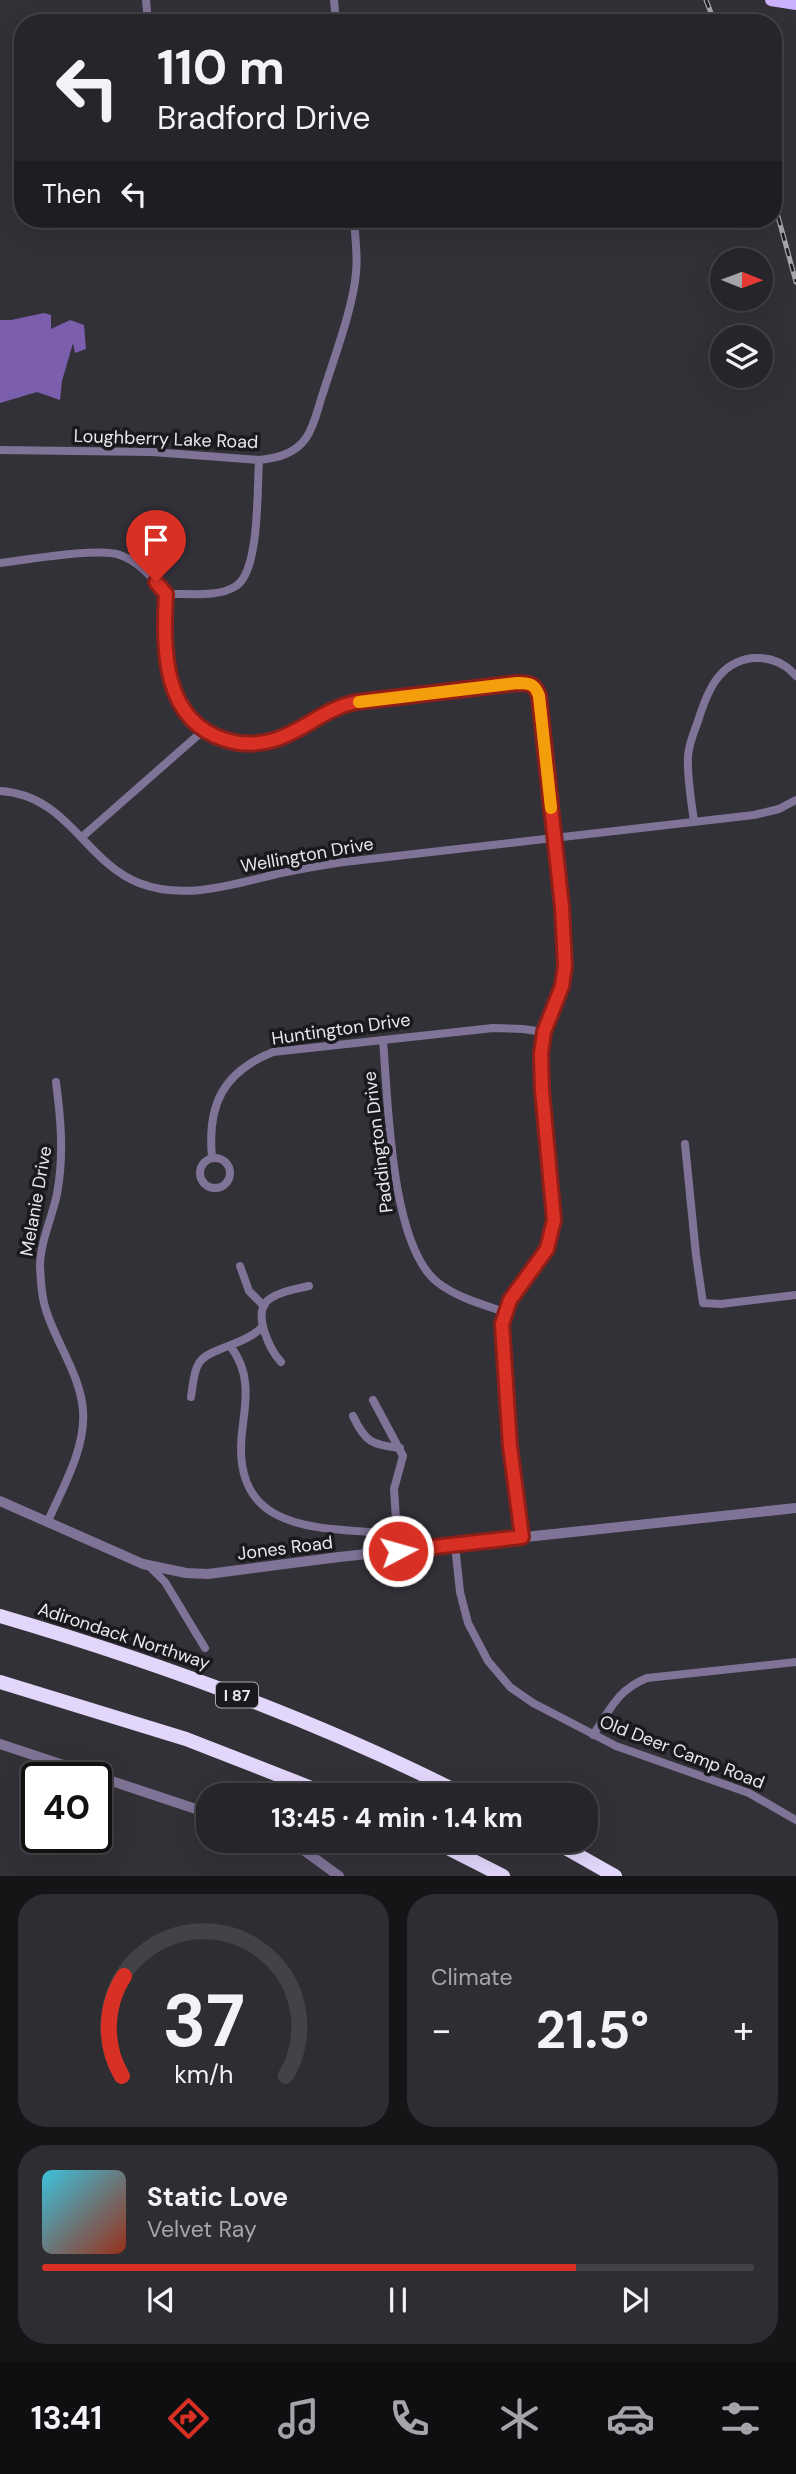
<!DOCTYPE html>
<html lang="en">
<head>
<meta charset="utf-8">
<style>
	:root { --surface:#26252a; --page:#2e2d32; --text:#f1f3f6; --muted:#a4a5a8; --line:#424247; --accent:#d93025 }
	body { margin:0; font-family:"DM Sans",sans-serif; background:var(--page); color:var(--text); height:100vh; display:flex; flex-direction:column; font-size:26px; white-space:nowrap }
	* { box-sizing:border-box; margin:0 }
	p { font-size:23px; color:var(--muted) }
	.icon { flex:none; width:38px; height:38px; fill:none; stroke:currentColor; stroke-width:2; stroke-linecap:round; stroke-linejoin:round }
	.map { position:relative; height:1876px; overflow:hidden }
	.drawer { display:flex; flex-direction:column; gap:18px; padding:18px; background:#151417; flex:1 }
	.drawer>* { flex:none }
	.top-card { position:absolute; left:14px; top:14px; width:768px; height:214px; border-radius:28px; box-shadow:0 7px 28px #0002,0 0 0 2px var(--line); background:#26252a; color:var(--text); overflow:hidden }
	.needle { width:46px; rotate:91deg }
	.controls { position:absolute; left:710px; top:248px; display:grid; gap:14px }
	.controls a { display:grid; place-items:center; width:63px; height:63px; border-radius:50%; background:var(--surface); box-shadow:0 7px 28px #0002,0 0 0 2px var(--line); font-size:35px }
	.speed { position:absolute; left:21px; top:1762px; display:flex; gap:14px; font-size:35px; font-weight:700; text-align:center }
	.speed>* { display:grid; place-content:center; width:91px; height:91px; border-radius:50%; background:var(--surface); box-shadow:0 7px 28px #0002,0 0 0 2px var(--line); line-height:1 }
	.speed .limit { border:4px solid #111; border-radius:10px; background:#fff; color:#111 }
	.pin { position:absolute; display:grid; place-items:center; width:60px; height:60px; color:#fff; margin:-72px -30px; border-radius:50% 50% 50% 0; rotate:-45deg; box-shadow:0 0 7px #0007 }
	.pin .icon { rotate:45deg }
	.me { position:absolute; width:77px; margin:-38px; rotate:84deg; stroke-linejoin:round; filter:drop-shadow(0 0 5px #0008) }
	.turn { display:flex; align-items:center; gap:24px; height:147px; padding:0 28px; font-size:32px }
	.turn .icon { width:91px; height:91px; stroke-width:2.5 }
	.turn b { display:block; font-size:49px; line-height:60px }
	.then { display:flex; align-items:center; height:66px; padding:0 28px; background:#0003; gap:14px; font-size:26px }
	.big { font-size:52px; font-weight:700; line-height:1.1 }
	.drawer .card { flex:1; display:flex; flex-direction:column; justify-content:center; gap:10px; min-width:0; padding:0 24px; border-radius:28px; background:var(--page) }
	.drawer .dial { align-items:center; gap:0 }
	.dial svg { height:182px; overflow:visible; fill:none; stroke:var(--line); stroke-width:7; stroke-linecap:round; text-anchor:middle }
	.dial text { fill:var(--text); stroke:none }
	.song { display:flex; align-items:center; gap:21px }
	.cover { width:84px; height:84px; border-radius:10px; background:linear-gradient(135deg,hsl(190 70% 55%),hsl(10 70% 35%)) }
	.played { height:7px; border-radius:4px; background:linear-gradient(90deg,var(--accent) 75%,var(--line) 75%) }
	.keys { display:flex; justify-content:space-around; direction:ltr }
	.heat { display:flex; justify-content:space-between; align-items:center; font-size:38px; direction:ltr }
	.drawer .tiles { flex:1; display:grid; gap:18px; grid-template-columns:1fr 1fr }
	.card:last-child { grid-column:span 2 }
	.trip { position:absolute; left:196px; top:1783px; width:402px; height:70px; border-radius:28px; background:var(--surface); box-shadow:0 7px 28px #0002,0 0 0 2px var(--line); font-weight:700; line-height:70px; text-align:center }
	.tab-bar { display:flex; height:112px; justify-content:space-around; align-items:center; background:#0f0f11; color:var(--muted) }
	.tab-bar .icon { width:49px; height:49px }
	.tab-bar .active { color:var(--accent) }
	.tab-bar b { font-size:32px; color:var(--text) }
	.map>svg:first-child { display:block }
</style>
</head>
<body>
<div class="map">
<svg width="796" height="1876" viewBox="0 0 796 1876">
	<rect width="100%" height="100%" fill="#333138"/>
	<path fill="#7c5eae" d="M44,313L51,315V329L70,320L84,325L86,349L75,353L73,343L62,381L60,400L37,392L0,403V320H11Z"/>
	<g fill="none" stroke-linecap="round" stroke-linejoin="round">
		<g stroke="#7f7397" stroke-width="8">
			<path d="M146,0L148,23"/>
			<path d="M334,0L336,23"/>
			<path d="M0,450L152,452L259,460C277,458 295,454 306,438C315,425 318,407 323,393C334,358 353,308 356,273C358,255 355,237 354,219"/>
			<path d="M0,563C26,560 99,547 120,555C140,562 153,579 166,594C163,646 160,703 211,733C230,745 253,747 274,740C303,731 324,709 356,702L517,683L532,684L536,687L554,836L565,966L562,986L544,1032L542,1054V1090L554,1220L546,1249L510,1300L502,1324L503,1357L511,1446L522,1537"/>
			<path d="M166,594C187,593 218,598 236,586C260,571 257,487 259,460"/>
			<path d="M0,791C68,795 84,861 139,883C185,901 235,884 281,873C301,869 323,865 344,862L754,815L779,809L796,800"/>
			<path d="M694,821C691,800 687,777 688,756C689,745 693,734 697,724C706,695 717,662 753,658C770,657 785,663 796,676"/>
			<path d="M82,837L205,729"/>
			<path d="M383,1040C388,1099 390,1244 437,1282C456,1297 481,1304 505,1312"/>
			<path d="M685,1144L696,1255L703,1303L721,1304L796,1295"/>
			<path d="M212,1157C207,1105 223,1072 273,1052L493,1028L523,1029L544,1032"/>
			<circle cx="215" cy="1173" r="15"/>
			<path d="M240,1266L249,1291L264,1306"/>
			<path d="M231,1347C249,1371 247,1395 243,1424C226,1536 319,1527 397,1534"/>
			<path d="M281,1362C270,1350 253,1315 267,1301C277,1292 296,1289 309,1286"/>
			<path d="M191,1397C193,1386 193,1372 199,1363C208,1348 246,1345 262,1327"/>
			<path d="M373,1400L403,1456L394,1489L398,1551"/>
			<path d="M353,1416C365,1442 372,1445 400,1448"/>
			<path d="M48,1521C63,1487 86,1448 83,1410C80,1374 56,1343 46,1310C41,1296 41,1281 40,1267C40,1242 52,1218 57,1194C64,1156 61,1120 56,1082"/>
			<path d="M455,1545L460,1592L468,1623L488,1661L510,1687L533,1703L616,1746L749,1793L796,1820"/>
			<path d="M149,1566L165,1582L205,1648"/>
			<path d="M593,1735C610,1710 617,1690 647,1678L796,1662"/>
		</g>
		<g stroke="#7f7397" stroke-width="10">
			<path d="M0,1501L143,1564L186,1573L208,1574L339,1557L796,1508"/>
			<path d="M0,1744L208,1813"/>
			<path d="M291,1841L339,1876"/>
		</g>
		<path stroke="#ccb2fc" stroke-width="12" d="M771,0L796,4"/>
		<g stroke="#e2d7fb" stroke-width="14">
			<path d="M0,1616C160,1663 317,1720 466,1796"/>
			<path d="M0,1682L186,1739L332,1796"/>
			<path d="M434,1841L503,1876"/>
			<path d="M553,1841L615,1876"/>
		</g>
		<g stroke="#a7a5ab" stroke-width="5">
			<g id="rail">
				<path d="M706,0L715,23"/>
				<path d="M774,202L796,282"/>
			</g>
		</g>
		<use href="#rail" stroke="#1a191d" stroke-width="2.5" stroke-dasharray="8" stroke-linecap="butt"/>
	</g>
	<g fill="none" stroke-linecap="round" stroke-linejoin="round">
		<g stroke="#8d1f18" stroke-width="18">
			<path id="route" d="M156,582L166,594C163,648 162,721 226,740C242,745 257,745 274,740C304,731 323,709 356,702L517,683C530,683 535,684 539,696L562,907L565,966L562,986L544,1032L541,1054L542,1090L554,1220L547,1249L510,1300L502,1324L510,1446L522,1537L398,1551"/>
		</g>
		<use href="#route" stroke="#d93025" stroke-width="12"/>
		<path stroke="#f59e0b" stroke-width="12" d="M359,702L517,683C530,683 535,684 539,696L551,808"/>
	</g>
	<g text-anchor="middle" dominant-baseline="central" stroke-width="7" stroke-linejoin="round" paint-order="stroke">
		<rect fill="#1a191d" stroke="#aba9ae" stroke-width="2" x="216" y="1682.5" width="42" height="25" rx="5"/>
		<g font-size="16" font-weight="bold" fill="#e9e7ec">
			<text x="237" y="1695">I 87</text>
		</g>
		<g font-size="18" fill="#e9e7ec" stroke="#1a191d">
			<text transform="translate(166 439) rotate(2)">Loughberry Lake Road</text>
			<text transform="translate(307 855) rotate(-10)">Wellington Drive</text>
			<text transform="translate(341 1029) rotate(-8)">Huntington Drive</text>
			<text transform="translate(378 1142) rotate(-97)">Paddington Drive</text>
			<text transform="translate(36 1201) rotate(-80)">Melanie Drive</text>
			<text transform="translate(285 1548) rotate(-7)">Jones Road</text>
			<text transform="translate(124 1636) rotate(18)">Adirondack Northway</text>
			<text transform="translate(682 1752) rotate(21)">Old Deer Camp Road</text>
		</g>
	</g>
</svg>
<div class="controls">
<a><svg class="needle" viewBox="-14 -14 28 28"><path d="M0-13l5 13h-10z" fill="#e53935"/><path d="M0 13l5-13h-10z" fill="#a4a5a8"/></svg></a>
<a><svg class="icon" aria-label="layers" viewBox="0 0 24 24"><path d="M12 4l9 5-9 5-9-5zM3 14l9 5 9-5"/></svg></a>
</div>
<div class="speed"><div class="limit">40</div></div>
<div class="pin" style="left:156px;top:582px;background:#d93025"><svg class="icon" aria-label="arrive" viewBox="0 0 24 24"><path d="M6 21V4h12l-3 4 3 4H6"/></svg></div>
<svg class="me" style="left:398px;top:1551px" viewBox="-20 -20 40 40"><circle r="17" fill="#d93025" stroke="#fff" stroke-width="3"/><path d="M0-11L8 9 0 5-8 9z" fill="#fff"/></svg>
<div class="trip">13:45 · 4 min · 1.4 km</div>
<div class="top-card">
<div class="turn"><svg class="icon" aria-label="left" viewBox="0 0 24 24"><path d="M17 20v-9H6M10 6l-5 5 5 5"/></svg><div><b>110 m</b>Bradford Drive</div></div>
<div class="then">Then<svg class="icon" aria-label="left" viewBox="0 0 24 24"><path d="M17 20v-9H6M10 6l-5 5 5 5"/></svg></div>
</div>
</div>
<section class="drawer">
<div class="tiles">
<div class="card dial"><svg viewBox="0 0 100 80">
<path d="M14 69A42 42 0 1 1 86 69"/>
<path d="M14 69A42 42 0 0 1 15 25" stroke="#d93025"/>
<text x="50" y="56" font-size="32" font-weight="700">37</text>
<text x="50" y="72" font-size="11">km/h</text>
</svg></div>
<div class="card"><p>Climate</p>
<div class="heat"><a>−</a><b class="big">21.5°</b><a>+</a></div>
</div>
<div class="card">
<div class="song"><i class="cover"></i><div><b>Static Love</b><p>Velvet Ray</p></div></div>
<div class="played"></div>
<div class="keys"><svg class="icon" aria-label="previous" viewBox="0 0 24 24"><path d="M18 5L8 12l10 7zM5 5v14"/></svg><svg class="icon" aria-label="pause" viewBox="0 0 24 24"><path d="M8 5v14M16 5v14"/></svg><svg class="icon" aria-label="next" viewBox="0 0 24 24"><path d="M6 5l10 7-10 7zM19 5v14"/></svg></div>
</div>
</div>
</section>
<nav class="tab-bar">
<b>13:41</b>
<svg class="icon active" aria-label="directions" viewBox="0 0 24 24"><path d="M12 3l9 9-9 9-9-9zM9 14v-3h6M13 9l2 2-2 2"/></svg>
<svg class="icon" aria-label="music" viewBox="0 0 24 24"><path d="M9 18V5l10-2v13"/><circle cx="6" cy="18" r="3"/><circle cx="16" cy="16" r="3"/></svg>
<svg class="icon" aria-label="phone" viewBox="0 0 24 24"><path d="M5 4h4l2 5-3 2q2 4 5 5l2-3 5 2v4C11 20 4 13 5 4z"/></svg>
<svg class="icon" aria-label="climate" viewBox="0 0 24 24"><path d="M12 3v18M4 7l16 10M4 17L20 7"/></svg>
<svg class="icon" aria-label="car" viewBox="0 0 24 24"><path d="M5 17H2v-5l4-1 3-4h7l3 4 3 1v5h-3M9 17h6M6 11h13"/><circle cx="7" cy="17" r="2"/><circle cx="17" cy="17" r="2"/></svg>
<svg class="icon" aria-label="filters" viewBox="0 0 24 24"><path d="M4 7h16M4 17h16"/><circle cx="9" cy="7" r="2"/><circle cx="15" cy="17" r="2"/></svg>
</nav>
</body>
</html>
